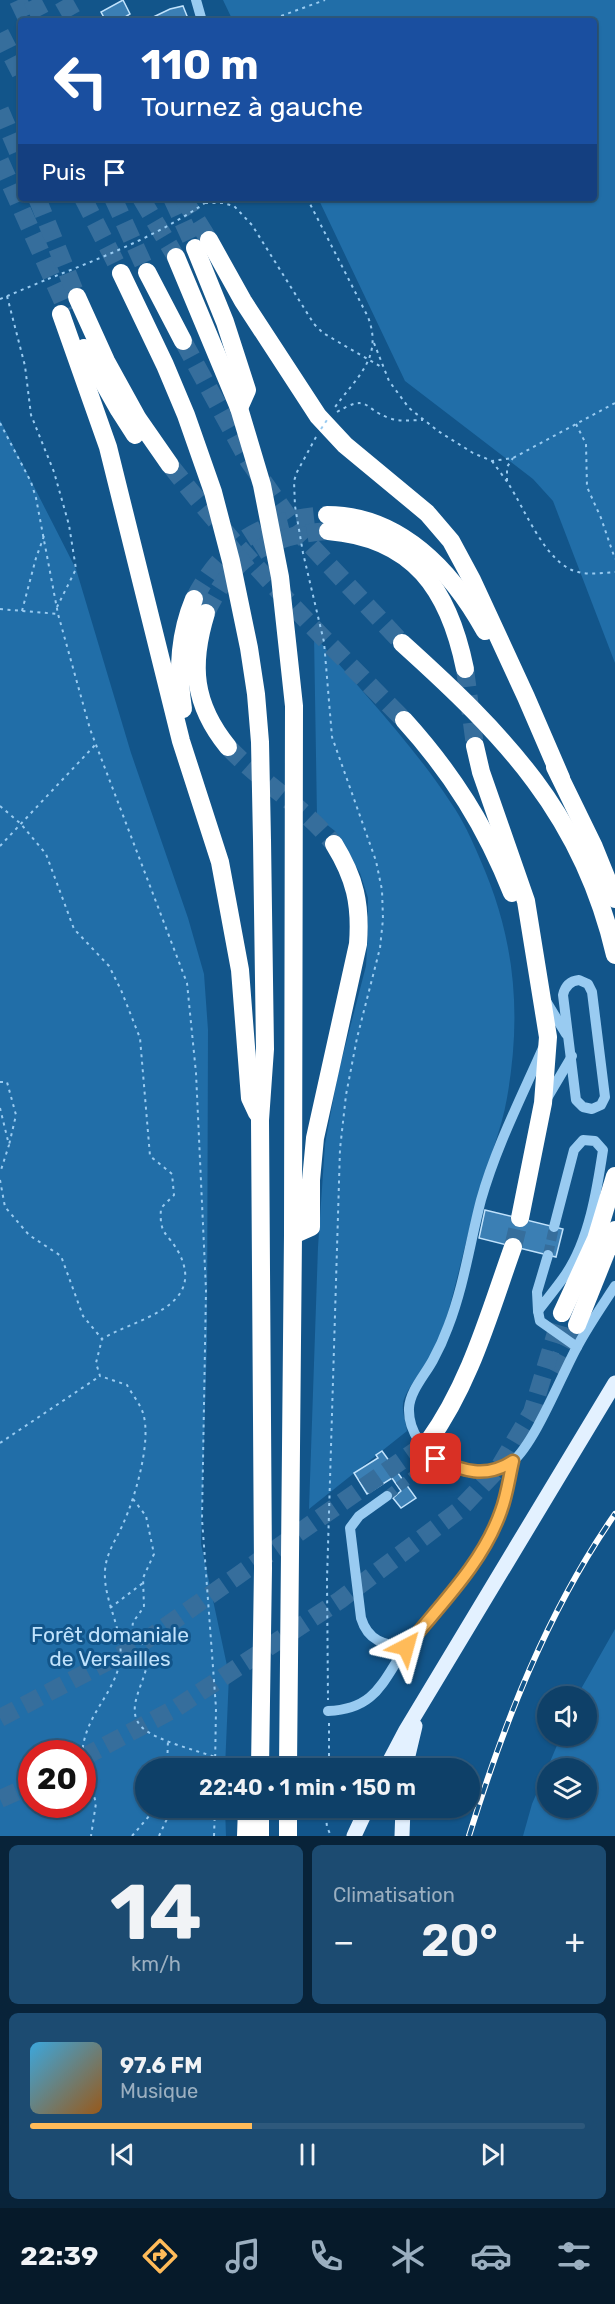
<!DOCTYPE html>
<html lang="fr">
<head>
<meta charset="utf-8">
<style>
	:root { --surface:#0e4068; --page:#1c4b71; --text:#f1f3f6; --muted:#9bafc0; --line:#2e597c; --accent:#ffbb59 }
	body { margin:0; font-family:Rubik,sans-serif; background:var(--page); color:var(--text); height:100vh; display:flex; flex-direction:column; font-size:22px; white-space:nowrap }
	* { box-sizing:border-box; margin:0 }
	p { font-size:20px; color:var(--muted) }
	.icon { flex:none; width:33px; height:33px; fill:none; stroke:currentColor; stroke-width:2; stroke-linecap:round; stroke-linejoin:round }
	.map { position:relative; height:1836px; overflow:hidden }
	.details { display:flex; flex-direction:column; gap:9px; padding:9px; background:#082339; flex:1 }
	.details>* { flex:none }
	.top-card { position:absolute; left:18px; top:18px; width:579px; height:183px; border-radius:6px; box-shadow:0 2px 4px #0004,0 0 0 2px var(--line); background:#1a4fa0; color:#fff; overflow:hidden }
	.buttons { position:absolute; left:537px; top:1686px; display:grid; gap:12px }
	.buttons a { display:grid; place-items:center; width:60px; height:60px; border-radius:50%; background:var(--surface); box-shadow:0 2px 4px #0004,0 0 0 2px var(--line); font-size:30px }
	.speed { position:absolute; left:18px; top:1740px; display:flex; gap:12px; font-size:30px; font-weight:700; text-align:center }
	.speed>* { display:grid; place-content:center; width:78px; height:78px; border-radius:50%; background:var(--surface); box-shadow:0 2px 4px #0004,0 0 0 2px var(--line); line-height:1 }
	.speed .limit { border:9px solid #d22; background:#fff; color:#111 }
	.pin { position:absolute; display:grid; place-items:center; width:51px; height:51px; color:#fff; margin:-26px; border-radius:12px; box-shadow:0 3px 9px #0006 }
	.me { position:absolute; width:66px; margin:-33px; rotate:39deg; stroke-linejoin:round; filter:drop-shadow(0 0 4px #0008) }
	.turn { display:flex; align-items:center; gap:21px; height:126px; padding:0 24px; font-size:27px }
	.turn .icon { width:78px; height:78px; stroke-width:2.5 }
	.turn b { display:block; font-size:42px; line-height:51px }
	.then { display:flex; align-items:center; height:57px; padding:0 24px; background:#0003; gap:12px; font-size:22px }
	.big { font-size:45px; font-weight:600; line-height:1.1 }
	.details .card { flex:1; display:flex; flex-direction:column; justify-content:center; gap:9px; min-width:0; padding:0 21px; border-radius:9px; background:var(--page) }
	.details .dial { align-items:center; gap:0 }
	.dial b { font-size:78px; line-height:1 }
	.song { display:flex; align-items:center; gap:18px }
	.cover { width:72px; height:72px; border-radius:9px; background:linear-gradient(135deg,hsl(200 70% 55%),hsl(30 70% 35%)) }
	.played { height:6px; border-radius:3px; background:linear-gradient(90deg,var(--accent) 40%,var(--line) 40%) }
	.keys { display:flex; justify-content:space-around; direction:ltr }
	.heat { display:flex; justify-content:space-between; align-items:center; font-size:33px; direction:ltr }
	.details .tiles { flex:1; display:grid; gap:9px; grid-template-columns:1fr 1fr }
	.card:last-child { grid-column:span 2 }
	.trip { position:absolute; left:135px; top:1758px; width:345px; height:60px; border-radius:30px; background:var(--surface); box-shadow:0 2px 4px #0004,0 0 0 2px var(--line); font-weight:600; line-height:60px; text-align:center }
	.tab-bar { display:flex; height:96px; justify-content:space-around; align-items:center; background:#061a2a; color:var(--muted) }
	.tab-bar .icon { width:42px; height:42px }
	.tab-bar .selected { color:var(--accent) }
	.tab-bar b { font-size:27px; color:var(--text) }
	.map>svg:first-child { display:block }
</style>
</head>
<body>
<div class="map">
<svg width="615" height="1836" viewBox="0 0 615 1836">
	<rect width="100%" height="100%" fill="#12558a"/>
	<g fill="#216ea8" fill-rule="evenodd">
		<path d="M223,0H615V663L553,501L533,479L405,381L318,198H594V21H233Z"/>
		<path d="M0,420L76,569L131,753L188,918L204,974L208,1030L207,1341L201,1544L229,1675L225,1768H146V1808H225L226,1836H0ZM32,1754H82V1804H32Z"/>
		<path d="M314,635C360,690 412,743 451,803C463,820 472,840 480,859C515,938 522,1013 507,1098C501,1132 487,1164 478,1198C469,1228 462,1259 454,1290C449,1310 443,1331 434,1350C427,1364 404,1391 403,1404C402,1412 406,1423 407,1431L309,1509L318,1247L325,1144L338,1074L366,966L368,932V898L360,873L335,831L317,817Z"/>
		<path d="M615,1629V1836H523L532,1804L561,1736H586V1696H577ZM548,1768H586V1808H548Z"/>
	</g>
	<g fill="#3b7fb4" stroke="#c0e2fc" stroke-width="1.5">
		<path d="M123,0L130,14L125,17L127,21H106L101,12Z"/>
		<path d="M183,6L189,21H145L170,9Z"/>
		<path d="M485,1210L563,1229L556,1257L479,1238Z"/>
		<path d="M382,1451L416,1498L401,1508L393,1498L401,1491L392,1478L367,1494L354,1473L378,1458L376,1455Z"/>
	</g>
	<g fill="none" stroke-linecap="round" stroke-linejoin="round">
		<g stroke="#366e9c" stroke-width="10" stroke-dasharray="10 5" stroke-linecap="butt">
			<path d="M548,1255L554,1227"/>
			<path d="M387,1496L418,1472"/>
		</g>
		<g stroke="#366e9c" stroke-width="18" stroke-dasharray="18 9" stroke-linecap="butt">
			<path d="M18,0L28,21"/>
			<path d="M32,0L43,21"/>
			<path d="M63,0L75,21"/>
			<path d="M0,33L21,74"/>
			<path d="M0,110L21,159"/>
			<path d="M0,161L67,311"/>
			<path d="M37,198L77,297"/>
			<path d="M83,198L121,273"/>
			<path d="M113,198L147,272"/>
			<path d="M141,198L176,257"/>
			<path d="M172,198L195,248"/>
			<path d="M183,198L209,240"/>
			<path d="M183,341L248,460L302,536L402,643"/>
			<path d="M170,465C241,556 323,638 404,720"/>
			<path d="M194,599C224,542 263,519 327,515"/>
			<path d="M206,613C232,557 268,535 328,531"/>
			<path d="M465,669L475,746"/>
			<path d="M228,747C261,782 303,806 334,844"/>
			<path d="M513,1247L520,1218"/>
			<path d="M553,1371L577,1325"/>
			<path d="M0,1718L139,1645L428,1442"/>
			<path d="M82,1758L176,1708L340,1600L458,1511L498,1469L532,1412L562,1313"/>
			<path d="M0,1799L32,1785"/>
		</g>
		<g stroke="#99cbf1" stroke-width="2" stroke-dasharray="3 4.5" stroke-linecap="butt">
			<path d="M267,21L325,0"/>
			<path d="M307,198L368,317C384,359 355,378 333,410"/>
			<path d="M205,203H223L234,206L252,225L314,324L323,333L383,368"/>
			<path d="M205,203L208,198"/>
			<path d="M7,296L25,366L31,415L54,472L69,525L76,569L57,607"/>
			<path d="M0,299L48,279"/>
			<path d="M374,343L389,381L409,408L438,431L473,453L492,461L513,458L615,403"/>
			<path d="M337,412C369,393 363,409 389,418C400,422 412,420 423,420"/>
			<path d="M0,423L31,482L36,498L58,614L90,729L187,983L196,1073L206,1290L202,1519L216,1708L215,1768"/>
			<path d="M576,424L586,444L587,487L601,518L615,559"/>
			<path d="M316,437L297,472L294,481L295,506L303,553L324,642L332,737L376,861L382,890L383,919L380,948L357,1038L346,1095L340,1149L327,1579L328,1700"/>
			<path d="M492,461C497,468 503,476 508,483C525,509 546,565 578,572C590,575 603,573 615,572"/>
			<path d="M507,481V467L513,458"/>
			<path d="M0,609L58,614"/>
			<path d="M22,611L36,558L44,536"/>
			<path d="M0,806L21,824L46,854L74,929L109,966L121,990L140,1038L150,1156L172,1174L174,1195L161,1208C159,1236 167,1231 179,1253C207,1308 134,1319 102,1339L96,1363L100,1376L127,1385C132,1394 140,1404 143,1413C152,1441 135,1498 123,1524C116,1540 106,1553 105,1571C103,1603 127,1634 119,1666C110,1699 85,1716 82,1754"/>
			<path d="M0,846L96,744"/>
			<path d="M0,1082H7L16,1115L9,1145"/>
			<path d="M0,1108L9,1145L0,1173"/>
			<path d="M0,1180L5,1207L29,1235L61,1256L83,1316L102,1339"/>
			<path d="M0,1443L100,1376"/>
			<path d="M133,1499L146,1516L154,1554L143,1578L144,1607L133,1622L132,1631C138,1638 145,1646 147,1655C151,1678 119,1710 145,1730C162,1742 195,1750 215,1757"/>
			<path d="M110,1608L143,1583"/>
			<path d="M329,1723V1768"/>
			<path d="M82,1754L96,1803L91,1836"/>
			<path d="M167,1768L168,1740"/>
			<path d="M194,1768L215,1757"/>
			<path d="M204,1768L213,1759"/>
			<path d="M325,1808L327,1827L331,1836"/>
			<path d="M132,1836L156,1808"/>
			<path d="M159,1836L172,1808"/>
			<path d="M214,1836L215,1808"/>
		</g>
		<g stroke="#99cbf1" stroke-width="10">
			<path d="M196,0L202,21"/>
			<path d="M579,980L588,984L592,992L605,1097L601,1105L592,1109L583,1107L576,1100L563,995C565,986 570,981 579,980Z"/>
			<path d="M546,1001L566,1034"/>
			<path d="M543,1048C521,1098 496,1147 481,1200C470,1242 464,1286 448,1327C444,1338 439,1349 433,1360C425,1375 410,1391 409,1408C407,1456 475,1492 512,1462C535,1443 561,1376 577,1347C588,1326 602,1306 615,1286"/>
			<path d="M546,1100L572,1056"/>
			<path d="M548,1255L537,1292L538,1311C547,1299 557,1287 566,1274C589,1240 597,1190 603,1150L595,1141L583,1140L574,1150L554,1227"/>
			<path d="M538,1311L540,1321L577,1347"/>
			<path d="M418,1472L436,1459"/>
			<path d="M387,1496L359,1516L350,1528L361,1618C368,1641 384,1645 406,1647C440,1605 483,1563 501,1511C506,1495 508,1478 512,1461"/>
			<path d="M328,1711C376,1709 382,1682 406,1647"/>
		</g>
		<g stroke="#e3f1ff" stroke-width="15">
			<path d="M386,1768L406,1730L615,1383"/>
			<path d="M405,1768L415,1726"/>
			<path d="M354,1836L367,1808"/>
			<path d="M402,1836L403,1808"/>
		</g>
		<g stroke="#fff" stroke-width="18">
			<path d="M209,240L243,301L318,416L345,445L427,513L451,541L472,580L526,697L561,778"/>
			<path d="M195,248L225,322L247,390L239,408"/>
			<path d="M176,257L239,408L262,485L280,577L294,706L293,1235L288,1768"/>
			<path d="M147,272L183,341"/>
			<path d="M121,273L165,365L186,415L213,492L231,561L249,648L256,694L260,742L262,840L265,1049L260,1120L263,1568L260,1768"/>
			<path d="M77,297L106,361L138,419L170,465"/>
			<path d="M61,314L108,447L181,741L220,862L240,970L250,1098L257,1113"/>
			<path d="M84,348L119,410L135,435"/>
			<path d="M327,515C400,515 452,571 485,631"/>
			<path d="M328,531C414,538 449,590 465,669"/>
			<path d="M206,613C190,665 193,704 228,747"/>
			<path d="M402,643C504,735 583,815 615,955"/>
			<path d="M183,709C177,671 179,635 194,599"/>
			<path d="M404,720C452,773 486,827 512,893"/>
			<path d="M475,746L481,772L526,901L548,1037L543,1103L520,1218"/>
			<path d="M555,767L594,847L615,899"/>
			<path d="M293,1235L311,1227V1180L315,1138L358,944C361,904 355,878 334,844"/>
			<path d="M562,1313L596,1239L615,1176"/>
			<path d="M577,1325L615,1230"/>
			<path d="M428,1442C470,1384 489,1314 513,1247"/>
			<path d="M246,1836L247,1808"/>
			<path d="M260,1836V1808"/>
			<path d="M288,1836V1808"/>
		</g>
		<g stroke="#fff" stroke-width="6">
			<path id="rail" d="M469,1836C504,1723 547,1612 615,1514"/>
		</g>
		<use href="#rail" stroke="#12558a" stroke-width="4" stroke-dasharray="11" stroke-linecap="butt"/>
		<g stroke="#99cbf1" stroke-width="2" stroke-dasharray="3 4.5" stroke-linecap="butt">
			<path d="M48,279C101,258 157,236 205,203"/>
			<path d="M321,429L329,417"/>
		</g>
	</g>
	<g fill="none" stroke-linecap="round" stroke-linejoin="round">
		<g stroke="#a67a3a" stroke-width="15">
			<path id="route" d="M406,1647C440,1605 483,1563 501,1511C507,1495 509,1478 513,1461C486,1479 463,1471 436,1459"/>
		</g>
		<use href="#route" stroke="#ffbb59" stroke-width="10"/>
	</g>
	<g text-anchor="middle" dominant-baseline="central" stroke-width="6" stroke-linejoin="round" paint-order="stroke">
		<g font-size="21" fill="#c0e2fc" stroke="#12558a">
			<text x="110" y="1634">Forêt domaniale<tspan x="110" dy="24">de Versailles</tspan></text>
		</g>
	</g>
</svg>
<div class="buttons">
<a><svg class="icon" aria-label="sound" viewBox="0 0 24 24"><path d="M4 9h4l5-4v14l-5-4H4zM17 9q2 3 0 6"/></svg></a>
<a><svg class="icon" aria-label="layers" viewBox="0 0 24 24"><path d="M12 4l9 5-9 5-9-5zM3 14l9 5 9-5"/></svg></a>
</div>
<div class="speed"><div class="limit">20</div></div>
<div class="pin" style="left:436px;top:1459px;background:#d93025"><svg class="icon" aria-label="arrive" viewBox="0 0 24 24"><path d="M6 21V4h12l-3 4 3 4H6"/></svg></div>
<svg class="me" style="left:406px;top:1647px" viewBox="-20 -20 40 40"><path d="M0-17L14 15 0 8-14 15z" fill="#ffbb59" stroke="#fff" stroke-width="4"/></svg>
<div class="trip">22:40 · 1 min · 150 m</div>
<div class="top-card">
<div class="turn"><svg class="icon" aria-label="left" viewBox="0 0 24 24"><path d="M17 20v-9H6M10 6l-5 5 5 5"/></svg><div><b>110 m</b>Tournez à gauche</div></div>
<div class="then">Puis<svg class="icon" aria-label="arrive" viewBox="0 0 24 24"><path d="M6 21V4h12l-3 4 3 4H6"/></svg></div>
</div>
</div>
<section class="details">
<div class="tiles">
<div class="card dial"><b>14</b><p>km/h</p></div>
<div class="card"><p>Climatisation</p>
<div class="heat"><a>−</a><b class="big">20°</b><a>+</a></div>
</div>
<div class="card">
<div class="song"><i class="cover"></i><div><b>97.6 FM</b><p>Musique</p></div></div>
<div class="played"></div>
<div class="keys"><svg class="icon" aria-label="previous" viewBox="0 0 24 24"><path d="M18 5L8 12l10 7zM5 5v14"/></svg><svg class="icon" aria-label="pause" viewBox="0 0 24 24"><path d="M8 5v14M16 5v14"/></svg><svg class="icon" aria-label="next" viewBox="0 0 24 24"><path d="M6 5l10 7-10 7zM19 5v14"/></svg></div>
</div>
</div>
</section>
<nav class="tab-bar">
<b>22:39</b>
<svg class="icon selected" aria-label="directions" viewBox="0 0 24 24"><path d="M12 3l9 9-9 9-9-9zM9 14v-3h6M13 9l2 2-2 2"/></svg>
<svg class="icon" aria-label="music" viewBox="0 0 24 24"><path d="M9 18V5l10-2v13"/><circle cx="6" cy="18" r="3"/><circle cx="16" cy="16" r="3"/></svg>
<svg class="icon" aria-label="phone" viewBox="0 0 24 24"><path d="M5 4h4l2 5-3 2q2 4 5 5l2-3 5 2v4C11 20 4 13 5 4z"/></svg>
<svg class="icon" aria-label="climate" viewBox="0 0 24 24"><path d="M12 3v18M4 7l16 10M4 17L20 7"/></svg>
<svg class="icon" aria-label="car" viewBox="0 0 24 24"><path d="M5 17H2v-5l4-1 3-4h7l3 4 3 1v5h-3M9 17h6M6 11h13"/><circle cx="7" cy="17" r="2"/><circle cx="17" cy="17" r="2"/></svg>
<svg class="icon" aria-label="filters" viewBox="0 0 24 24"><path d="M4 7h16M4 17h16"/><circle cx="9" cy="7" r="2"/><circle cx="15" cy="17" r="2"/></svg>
</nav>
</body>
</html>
